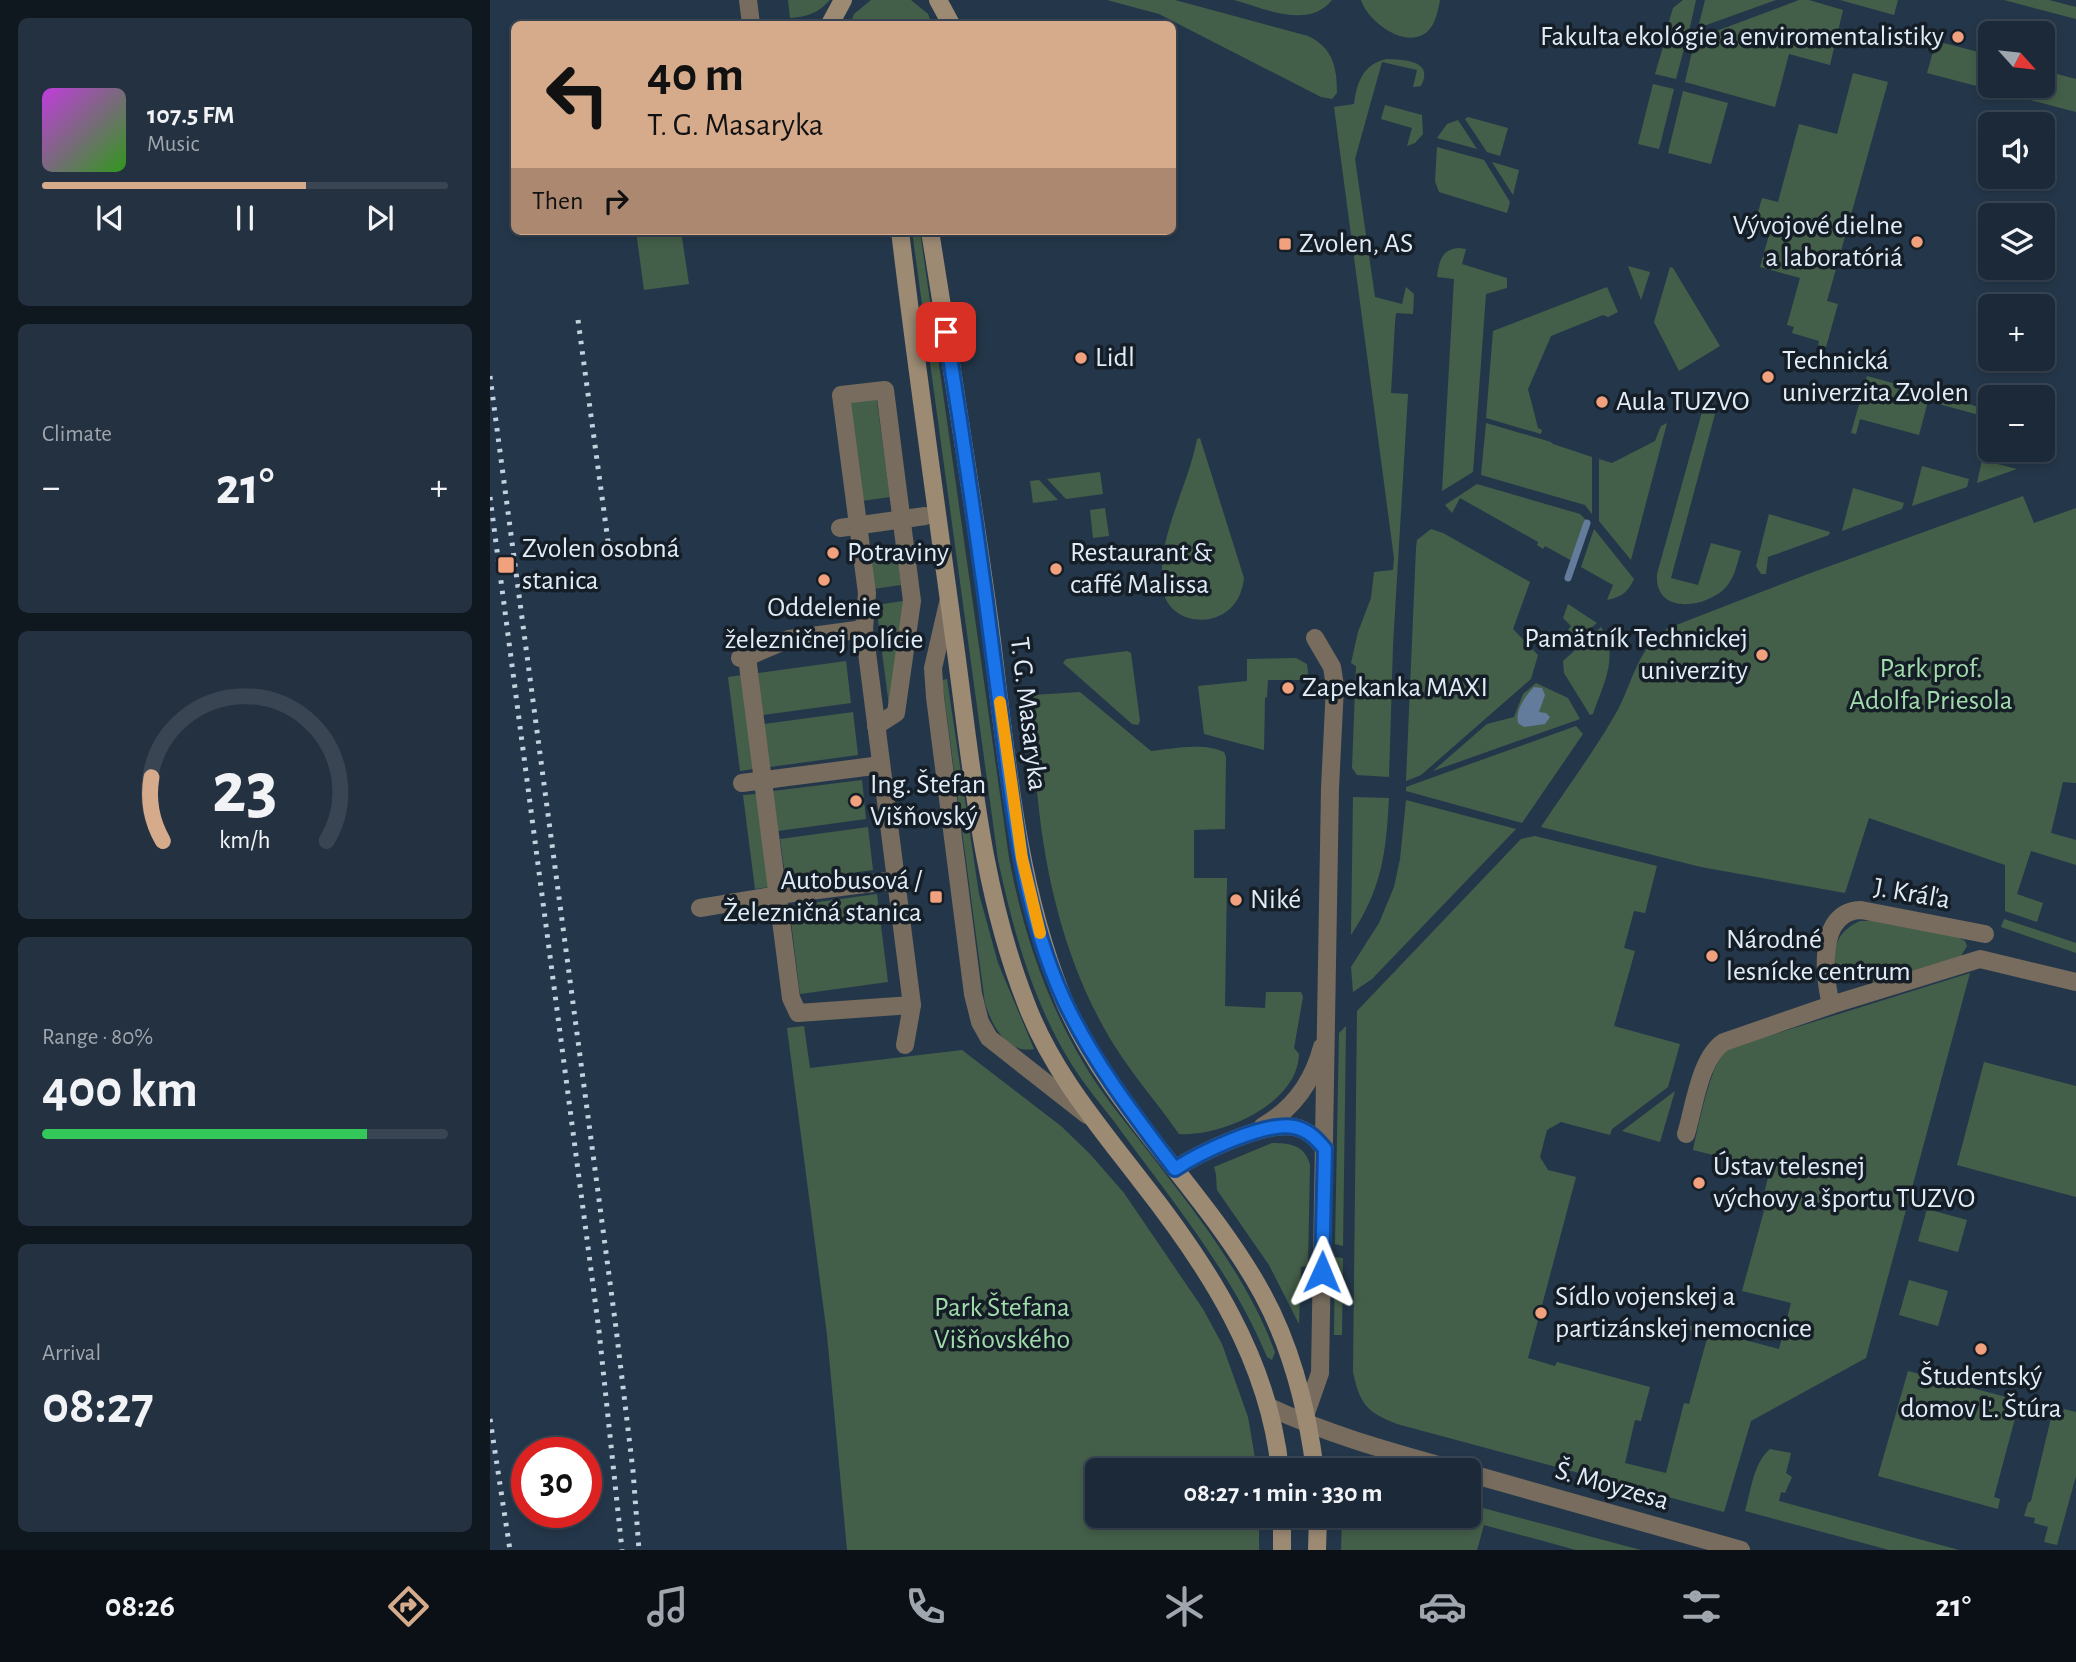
<!DOCTYPE html>
<html lang="en">
<head>
<meta charset="utf-8">
<style>
	:root { --surface:#1b2938; --page:#243140; --text:#f1f3f6; --muted:#a0a6ae; --line:#394553; --accent:#d6ab8b }
	body { margin:0; font-family:"Alegreya Sans",sans-serif; background:var(--page); color:var(--text); height:100vh; display:flex; flex-direction:column; font-size:26px; white-space:nowrap }
	* { box-sizing:border-box; margin:0 }
	p { font-size:23px; color:var(--muted) }
	.icon { flex:none; width:38px; height:38px; fill:none; stroke:currentColor; stroke-width:2; stroke-linecap:round; stroke-linejoin:round }
	.map { position:relative; flex:1; overflow:hidden }
	.details { display:flex; flex-direction:column; gap:18px; padding:18px; background:#0f171f; width:490px }
	.details>* { flex:none }
	.top-card { position:absolute; left:21px; top:21px; width:665px; height:214px; border-radius:10px; box-shadow:0 4px 10px #0003,0 0 0 2px var(--line); background:#d6ab8b; color:#111; overflow:hidden }
	.needle { width:46px; rotate:117deg }
	.tools { position:absolute; left:1488px; top:21px; display:grid; gap:14px }
	.tools a { display:grid; place-items:center; width:77px; height:77px; border-radius:10px; background:var(--surface); box-shadow:0 4px 10px #0003,0 0 0 2px var(--line); font-size:35px }
	.speed { position:absolute; left:21px; top:1437px; display:flex; gap:14px; font-size:35px; font-weight:700; text-align:center }
	.speed>* { display:grid; place-content:center; width:91px; height:91px; border-radius:50%; background:var(--surface); box-shadow:0 4px 10px #0003,0 0 0 2px var(--line); line-height:1 }
	.speed .limit { border:10px solid #d22; background:#fff; color:#111 }
	.pin { position:absolute; display:grid; place-items:center; width:60px; height:60px; color:#fff; margin:-30px; border-radius:14px; box-shadow:0 4px 10px #0006 }
	.me { position:absolute; width:77px; margin:-38px; rotate:1deg; stroke-linejoin:round; filter:drop-shadow(0 0 5px #0008) }
	.turn { display:flex; align-items:center; gap:24px; height:147px; padding:0 21px; font-size:32px }
	.turn .icon { width:91px; height:91px; stroke-width:2.5 }
	.turn b { display:block; font-size:49px; line-height:60px }
	.then { display:flex; align-items:center; height:66px; padding:0 21px; background:#0003; gap:14px; font-size:26px }
	.big { font-size:52px; font-weight:600; line-height:1.1 }
	.details .tile { flex:1; display:flex; flex-direction:column; justify-content:center; gap:10px; min-width:0; padding:0 24px; border-radius:10px; background:var(--page) }
	.details .dial { align-items:center; gap:0 }
	.dial svg { height:182px; overflow:visible; fill:none; stroke:var(--line); stroke-width:7; stroke-linecap:round; text-anchor:middle }
	.dial text { fill:var(--text); stroke:none }
	.song { display:flex; align-items:center; gap:21px }
	.cover { width:84px; height:84px; border-radius:10px; background:linear-gradient(135deg,hsl(290 70% 55%),hsl(110 70% 35%)) }
	.played { height:7px; border-radius:4px; background:linear-gradient(90deg,var(--accent) 65%,var(--line) 65%) }
	.keys { display:flex; justify-content:space-around; direction:ltr }
	.heat { display:flex; justify-content:space-between; align-items:center; font-size:38px; direction:ltr }
	.charge { height:10px; border-radius:5px; background:linear-gradient(90deg,#34c759 80%,var(--line) 0) }
	.trip { position:absolute; left:595px; top:1458px; width:396px; height:70px; border-radius:10px; background:var(--surface); box-shadow:0 4px 10px #0003,0 0 0 2px var(--line); font-weight:600; line-height:70px; text-align:center }
	.tab-bar { display:flex; height:112px; justify-content:space-around; align-items:center; background:#0b1016; color:var(--muted) }
	.tab-bar .icon { width:49px; height:49px }
	.tab-bar .active { color:var(--accent) }
	.tab-bar b { font-size:32px; color:var(--text) }
	main { display:flex; flex:1; min-height:0 }
	.map>svg:first-child { display:block }
</style>
</head>
<body>
<main>
<section class="details">
<div class="tile">
<div class="song"><i class="cover"></i><div><b>107.5 FM</b><p>Music</p></div></div>
<div class="played"></div>
<div class="keys"><svg class="icon" aria-label="previous" viewBox="0 0 24 24"><path d="M18 5L8 12l10 7zM5 5v14"/></svg><svg class="icon" aria-label="pause" viewBox="0 0 24 24"><path d="M8 5v14M16 5v14"/></svg><svg class="icon" aria-label="next" viewBox="0 0 24 24"><path d="M6 5l10 7-10 7zM19 5v14"/></svg></div>
</div>
<div class="tile"><p>Climate</p>
<div class="heat"><a>−</a><b class="big">21°</b><a>+</a></div>
</div>
<div class="tile dial"><svg viewBox="0 0 100 80">
<path d="M14 69A42 42 0 1 1 86 69"/>
<path d="M14 69A42 42 0 0 1 9 41" stroke="#d6ab8b"/>
<text x="50" y="56" font-size="32" font-weight="700">23</text>
<text x="50" y="72" font-size="11">km/h</text>
</svg></div>
<div class="tile"><p>Range · 80%</p><b class="big">400 km</b><div class="charge"></div></div>
<div class="tile"><p>Arrival</p><b class="big">08:27</b></div>
</section>
<div class="map">
<svg width="1586" height="1550" viewBox="0 0 1586 1550">
	<rect width="100%" height="100%" fill="#24374a"/>
	<g fill="#445f49">
		<path d="M298,0H340C328,13 317,17 300,18Z"/>
		<path d="M381,0H421L438,14L442,24H360L364,14Z"/>
		<path d="M617,0H685L818,36C843,48 847,67 847,93L842,99L831,97L669,14Z"/>
		<path d="M744,0H842C818,30 774,8 744,0Z"/>
		<path d="M871,0H950C948,10 946,23 938,31C917,51 878,22 871,0Z"/>
		<path d="M1193,0H1206L1199,31L1175,35L1183,8Z"/>
		<path d="M1215,0H1286L1208,28Z"/>
		<path d="M1309,0H1319L1353,10L1340,65L1299,54L1285,107L1195,82L1205,39Z"/>
		<path d="M1350,0H1408L1404,15Z"/>
		<path d="M1514,0H1559L1586,7V19Z"/>
		<path d="M1196,41L1186,79L1165,74L1173,47Z"/>
		<path d="M1446,41L1500,55V86H1552V70L1586,79V112L1437,73Z"/>
		<path d="M897,59C915,60 944,60 931,86L923,87L927,70L892,62L865,159L885,297L912,304L916,287L924,294L923,314L906,313L905,322L901,393L918,394L903,645L899,777L867,775L862,768L866,666L861,663L868,632L881,598L884,572L903,570L904,558L844,107L864,104C867,82 873,64 897,59Z"/>
		<path d="M1363,73L1398,82L1337,301L1348,304L1336,347L1328,345L1329,341L1302,333L1304,327L1297,325L1310,278L1270,267L1279,235L1263,230L1272,198L1288,202L1309,124L1347,134Z"/>
		<path d="M1163,84L1184,89L1169,149L1148,144Z"/>
		<path d="M1193,91L1238,103L1221,164L1178,153Z"/>
		<path d="M895,105L932,115L933,134L925,143L917,146L922,128L891,119Z"/>
		<path d="M978,117L1018,128L1010,156L997,152L975,119Z"/>
		<path d="M968,120L987,149L947,138L957,124Z"/>
		<path d="M947,147L994,160L1020,202L1017,213L949,192L945,181Z"/>
		<path d="M1002,162L1029,170L1023,195Z"/>
		<path d="M146,231H191L199,284L154,290Z"/>
		<path d="M422,231H430L519,858C532,927 554,995 590,1057C613,1098 646,1134 674,1172C717,1227 761,1287 785,1352L782,1360L777,1357C741,1270 678,1196 623,1120C609,1102 594,1084 582,1065C543,1003 523,930 508,860Z"/>
		<path d="M968,248L976,249L972,264L1017,278V288L996,294L983,472L952,491L964,279L947,277C949,262 951,250 968,248Z"/>
		<path d="M1138,266L1160,272L1151,300Z"/>
		<path d="M1180,267L1183,268L1230,346L1189,371L1164,322Z"/>
		<path d="M1117,287L1128,312L1118,317L1113,315L1061,336L1038,389L1048,428L1052,430L1051,434L996,418L1003,331Z"/>
		<path d="M1377,376L1500,410V418L1438,401L1429,435L1370,419L1366,434L1361,433Z"/>
		<path d="M1217,394L1226,410L1181,578L1208,585L1221,543L1251,551C1247,563 1245,577 1236,587C1217,608 1164,616 1167,574Z"/>
		<path d="M386,395L400,497L372,501L358,399Z"/>
		<path d="M996,423L1061,442L1063,444L1102,457V514L1095,505L991,475Z"/>
		<path d="M1177,423L1141,560L1109,521V459L1122,463L1165,441L1171,426Z"/>
		<path d="M710,438L754,578C748,635 675,630 672,585C668,533 698,488 707,439Z"/>
		<path d="M1492,460L1527,469L1487,483Z"/>
		<path d="M1432,466L1479,479L1477,487L1422,506Z"/>
		<path d="M610,472L613,494L576,499L557,479Z"/>
		<path d="M549,480L568,500L543,503L540,481Z"/>
		<path d="M987,484L1090,514L1096,520L1082,561L1055,546L1053,549L1047,545L1048,542L970,498L962,513L955,505Z"/>
		<path d="M1363,488L1414,503L1412,509L1352,531Z"/>
		<path d="M1533,496L1544,523L1586,508V783L1573,782L1561,833L1586,840V865L1541,851L1527,894L1553,903L1547,922L1515,911V865L1379,818L1355,893L1211,867L1051,827C1074,792 1100,757 1122,720C1142,689 1144,652 1176,629L1318,574Z"/>
		<path d="M615,508L619,536L603,538L600,510Z"/>
		<path d="M1279,514L1340,532L1339,535L1278,557L1276,574H1271L1266,566Z"/>
		<path d="M941,529L953,533L1040,582L1023,629L1048,655L1041,679L931,775L916,781L926,548L927,540Z"/>
		<path d="M1104,529L1144,579C1138,592 1132,597 1117,600L1123,585L1091,567Z"/>
		<path d="M406,546L411,585L383,589L378,550Z"/>
		<path d="M413,601L415,619L399,706L386,605Z"/>
		<path d="M1078,604L1107,623L1087,639L1078,630L1081,626L1073,618Z"/>
		<path d="M1111,627C1130,657 1113,684 1103,714L1100,715L1074,673L1073,661Z"/>
		<path d="M637,651L641,653L650,721L648,725L642,724L573,663L576,659Z"/>
		<path d="M806,658L817,664L819,680H778L777,697L775,698L774,750L714,734L708,686L757,681V659Z"/>
		<path d="M356,661L361,703L273,715L268,673Z"/>
		<path d="M252,675L264,769L250,771L238,677Z"/>
		<path d="M457,679L489,894L508,963L544,1049C517,1054 502,1026 495,1003L452,680Z"/>
		<path d="M1046,683L1078,698L1090,719L943,771L997,724L1024,717L1033,694Z"/>
		<path d="M590,692L661,751C683,749 713,742 734,752L736,757L735,829L704,830V878H737L735,1006L775,1008L776,992H811L813,997L804,1048L809,1054C808,1104 731,1137 689,1134C669,1105 645,1078 626,1048C579,974 557,887 548,801C544,766 545,730 543,695Z"/>
		<path d="M363,712L368,755L280,767L274,724Z"/>
		<path d="M1086,726L1093,734L1032,823L916,791V787Z"/>
		<path d="M372,780L376,819L288,831L283,791Z"/>
		<path d="M266,794L279,887L265,889L253,795Z"/>
		<path d="M863,797L899,798C896,853 892,888 861,935Z"/>
		<path d="M916,800L1026,829L882,979L863,992L861,967L889,923L904,887L910,859Z"/>
		<path d="M378,827L383,870L296,882L290,839Z"/>
		<path d="M1045,836L1167,866L1155,913L1144,911L1134,948L1145,951L1124,1026L1190,1044L1178,1087L1122,1129L1120,1135L1071,1122L1057,1130L1050,1157L1058,1170L1086,1177L1038,1358L1065,1366L1067,1362L1160,1387L1151,1421L1145,1420L1135,1463L1176,1473L1194,1403L1199,1404L1218,1335L1189,1327L1190,1323L1289,1349L1301,1303L1252,1291L1277,1200L1273,1198L1280,1169L1203,1150C1208,1129 1221,1060 1237,1050C1245,1044 1259,1042 1269,1039L1480,973L1376,1358L1261,1421L1234,1512L907,1424C877,1412 870,1405 863,1372L867,1011L1031,839Z"/>
		<path d="M387,894L398,982L310,994L299,906Z"/>
		<path d="M1514,919L1586,943V953L1511,927Z"/>
		<path d="M1370,921H1383L1467,937L1475,941L1477,946L1471,956L1381,983C1333,984 1335,935 1370,921Z"/>
		<path d="M314,1026L320,1068L472,1050L571,1126L600,1154L634,1193L713,1309L732,1344L758,1417L767,1470H607V1516H769V1550H357L337,1335L297,1028Z"/>
		<path d="M856,1026L853,1246L845,1244L849,1033Z"/>
		<path d="M1494,1062L1586,1086V1197L1467,1165Z"/>
		<path d="M1185,1091L1170,1142L1132,1131Z"/>
		<path d="M782,1143C800,1143 815,1145 820,1165L818,1263L817,1266L811,1267L809,1324L779,1265L727,1190C726,1181 727,1175 724,1167Z"/>
		<path d="M1437,1209L1477,1220L1468,1252L1428,1241Z"/>
		<path d="M845,1257L853,1258L852,1335H844Z"/>
		<path d="M1419,1280L1458,1291L1448,1326L1409,1315Z"/>
		<path d="M1418,1371L1535,1402L1533,1413L1527,1411L1504,1497L1510,1499L1508,1509L1388,1476Z"/>
		<path d="M1574,1409L1586,1412V1476L1567,1545L1554,1542L1558,1527L1544,1523L1545,1518L1534,1516L1538,1503L1541,1501L1563,1410L1573,1413Z"/>
		<path d="M1280,1449L1301,1453L1296,1473L1302,1477L1295,1493L1291,1492L1289,1501L1469,1550H1399L1255,1511C1261,1492 1263,1463 1280,1449Z"/>
		<path d="M978,1504L1151,1550H1086L994,1525L987,1550H851L852,1516H978Z"/>
	</g>
	<path fill="#637c9c" d="M1044,687L1052,688L1055,695L1049,712L1056,713L1060,717L1055,724L1034,727L1028,723C1025,711 1035,696 1044,687Z"/>
	<g fill="none" stroke-linecap="round" stroke-linejoin="round">
		<path stroke="#637c9c" stroke-width="7" d="M1078,578L1097,523"/>
		<g stroke="#776c5d" stroke-width="18">
			<path d="M258,0L261,24"/>
			<path d="M350,528L435,516"/>
			<path d="M458,603L443,668L445,697L483,994L490,1022L499,1038L597,1115"/>
			<path d="M374,629L377,593L351,395L395,390L422,601L406,713L386,726"/>
			<path d="M257,657L301,998L308,1013L422,1005"/>
			<path d="M250,658L257,657L299,639L374,629L422,1005L415,1045"/>
			<path d="M252,783L391,765"/>
			<path d="M210,908L288,895L406,880"/>
			<path d="M1341,1005C1334,975 1327,911 1371,910L1495,934"/>
			<path d="M773,1126C803,1109 823,1081 832,1047"/>
			<path d="M1196,1134C1204,1108 1210,1057 1234,1042L1341,1005L1490,959L1586,982"/>
			<path d="M685,1169C709,1153 775,1121 804,1127C818,1130 826,1138 835,1149"/>
			<path d="M779,1407C839,1435 902,1452 966,1470"/>
			<path d="M816,1413L830,1373L840,788L845,686L842,667L825,638"/>
			<path d="M978,1473L1251,1550"/>
		</g>
		<g stroke="#9c8a73" stroke-width="18">
			<path d="M448,0L461,24"/>
			<path d="M340,24L353,0"/>
			<path d="M410,231C427,372 447,512 466,652C482,771 492,891 536,1003C561,1070 608,1125 651,1181C718,1266 779,1360 790,1470"/>
			<path d="M440,231C461,362 482,493 500,625C516,750 525,878 572,996C618,1107 715,1189 772,1293C802,1348 817,1408 825,1470"/>
			<path d="M792,1550V1516"/>
			<path d="M827,1550L828,1516"/>
		</g>
		<g stroke="#c3d0dd" stroke-width="5" stroke-dasharray="3.5 7" stroke-linecap="butt">
			<path d="M88,320L120,556"/>
			<path d="M0,376L126,1328L143,1471L149,1550"/>
			<path d="M0,497L109,1331L132,1550"/>
			<path d="M0,1419L20,1550"/>
		</g>
	</g>
	<g fill="none" stroke-linecap="round" stroke-linejoin="round">
		<g stroke="#114b97" stroke-width="18">
			<path id="route" d="M456,332C475,450 492,567 507,685C521,790 529,902 574,1000C603,1062 644,1115 685,1169C709,1153 775,1121 804,1127C818,1130 826,1138 835,1149L832,1272"/>
		</g>
		<use href="#route" stroke="#1a73e8" stroke-width="12"/>
		<path stroke="#f59e0b" stroke-width="12" d="M510,702L532,858L550,933"/>
	</g>
	<g fill="#f1a17d" stroke="#151e26" stroke-width="2.5">
		<circle cx="1468" cy="37" r="7"/>
		<circle cx="1427" cy="242" r="7"/>
		<rect x="788" y="237" width="14" height="14" rx="3.5"/>
		<circle cx="591" cy="358" r="7"/>
		<circle cx="1278" cy="377" r="7"/>
		<circle cx="1112" cy="402" r="7"/>
		<circle cx="343" cy="553" r="7"/>
		<rect x="7" y="556" width="18" height="18" rx="3.5"/>
		<circle cx="566" cy="569" r="7"/>
		<circle cx="334" cy="580" r="7"/>
		<circle cx="1272" cy="655" r="7"/>
		<circle cx="798" cy="688" r="7"/>
		<circle cx="366" cy="801" r="7"/>
		<rect x="439" y="890" width="14" height="14" rx="3.5"/>
		<circle cx="746" cy="900" r="7"/>
		<circle cx="1222" cy="956" r="7"/>
		<circle cx="1209" cy="1183" r="7"/>
		<circle cx="1051" cy="1313" r="7"/>
		<circle cx="1491" cy="1349" r="7"/>
	</g>
	<g text-anchor="middle" dominant-baseline="central" stroke-width="7" stroke-linejoin="round" paint-order="stroke">
		<g font-size="28" fill="#e0ecf8" stroke="#151e26" text-anchor="start">
			<text x="1454" y="37" text-anchor="end">Fakulta ekológie a enviromentalistiky</text>
			<text x="1413" y="226" text-anchor="end">Vývojové dielne<tspan x="1413" dy="32">a laboratóriá</tspan></text>
			<text x="809" y="244">Zvolen, AS</text>
			<text x="605" y="358">Lidl</text>
			<text x="1292" y="361">Technická<tspan x="1292" dy="32">univerzita Zvolen</tspan></text>
			<text x="1126" y="402">Aula TUZVO</text>
			<text x="32" y="549">Zvolen osobná<tspan x="32" dy="32">stanica</tspan></text>
			<text x="357" y="553">Potraviny</text>
			<text x="580" y="553">Restaurant &amp;<tspan x="580" dy="32">caffé Malissa</tspan></text>
			<text x="334" y="608" text-anchor="middle">Oddelenie<tspan x="334" dy="32">železničnej polície</tspan></text>
			<text x="1258" y="639" text-anchor="end">Pamätník Technickej<tspan x="1258" dy="32">univerzity</tspan></text>
			<text x="812" y="688">Zapekanka MAXI</text>
			<text x="380" y="785">Ing. Štefan<tspan x="380" dy="32">Višňovský</tspan></text>
			<text x="432" y="881" text-anchor="end">Autobusová /<tspan x="432" dy="32">Železničná stanica</tspan></text>
			<text x="760" y="900">Niké</text>
			<text x="1236" y="940">Národné<tspan x="1236" dy="32">lesnícke centrum</tspan></text>
			<text x="1223" y="1167">Ústav telesnej<tspan x="1223" dy="32">výchovy a športu TUZVO</tspan></text>
			<text x="1065" y="1297">Sídlo vojenskej a<tspan x="1065" dy="32">partizánskej nemocnice</tspan></text>
			<text x="1491" y="1377" text-anchor="middle">Študentský<tspan x="1491" dy="32">domov Ľ. Štúra</tspan></text>
		</g>
		<g font-size="28" fill="#a2dbac" stroke="#151e26">
			<text x="1441" y="669">Park prof.<tspan x="1441" dy="32">Adolfa Priesola</tspan></text>
			<text x="512" y="1308">Park Štefana<tspan x="512" dy="32">Višňovského</tspan></text>
		</g>
		<g font-size="28" fill="#e0ecf8" stroke="#151e26">
			<text transform="translate(538 714) rotate(83)">T. G. Masaryka</text>
			<text transform="translate(1422 894) rotate(10)">J. Kráľa</text>
			<text transform="translate(1122 1486) rotate(16)">Š. Moyzesa</text>
		</g>
	</g>
</svg>
<div class="tools">
<a><svg class="needle" viewBox="-14 -14 28 28"><path d="M0-13l5 13h-10z" fill="#e53935"/><path d="M0 13l5-13h-10z" fill="#a0a6ae"/></svg></a>
<a><svg class="icon" aria-label="sound" viewBox="0 0 24 24"><path d="M4 9h4l5-4v14l-5-4H4zM17 9q2 3 0 6"/></svg></a>
<a><svg class="icon" aria-label="layers" viewBox="0 0 24 24"><path d="M12 4l9 5-9 5-9-5zM3 14l9 5 9-5"/></svg></a>
<a>+</a>
<a>−</a>
</div>
<div class="speed"><div class="limit">30</div></div>
<div class="pin" style="left:456px;top:332px;background:#d93025"><svg class="icon" aria-label="arrive" viewBox="0 0 24 24"><path d="M6 21V4h12l-3 4 3 4H6"/></svg></div>
<svg class="me" style="left:832px;top:1272px" viewBox="-20 -20 40 40"><path d="M0-17L14 15 0 8-14 15z" fill="#1a73e8" stroke="#fff" stroke-width="4"/></svg>
<div class="trip">08:27 · 1 min · 330 m</div>
<div class="top-card">
<div class="turn"><svg class="icon" aria-label="left" viewBox="0 0 24 24"><path d="M17 20v-9H6M10 6l-5 5 5 5"/></svg><div><b>40 m</b>T. G. Masaryka</div></div>
<div class="then">Then<svg class="icon" aria-label="right" viewBox="0 0 24 24"><path d="M7 20v-9h11M14 6l5 5-5 5"/></svg></div>
</div>
</div>
</main>
<nav class="tab-bar">
<b>08:26</b>
<svg class="icon active" aria-label="directions" viewBox="0 0 24 24"><path d="M12 3l9 9-9 9-9-9zM9 14v-3h6M13 9l2 2-2 2"/></svg>
<svg class="icon" aria-label="music" viewBox="0 0 24 24"><path d="M9 18V5l10-2v13"/><circle cx="6" cy="18" r="3"/><circle cx="16" cy="16" r="3"/></svg>
<svg class="icon" aria-label="phone" viewBox="0 0 24 24"><path d="M5 4h4l2 5-3 2q2 4 5 5l2-3 5 2v4C11 20 4 13 5 4z"/></svg>
<svg class="icon" aria-label="climate" viewBox="0 0 24 24"><path d="M12 3v18M4 7l16 10M4 17L20 7"/></svg>
<svg class="icon" aria-label="car" viewBox="0 0 24 24"><path d="M5 17H2v-5l4-1 3-4h7l3 4 3 1v5h-3M9 17h6M6 11h13"/><circle cx="7" cy="17" r="2"/><circle cx="17" cy="17" r="2"/></svg>
<svg class="icon" aria-label="filters" viewBox="0 0 24 24"><path d="M4 7h16M4 17h16"/><circle cx="9" cy="7" r="2"/><circle cx="15" cy="17" r="2"/></svg>
<b>21°</b>
</nav>
</body>
</html>
